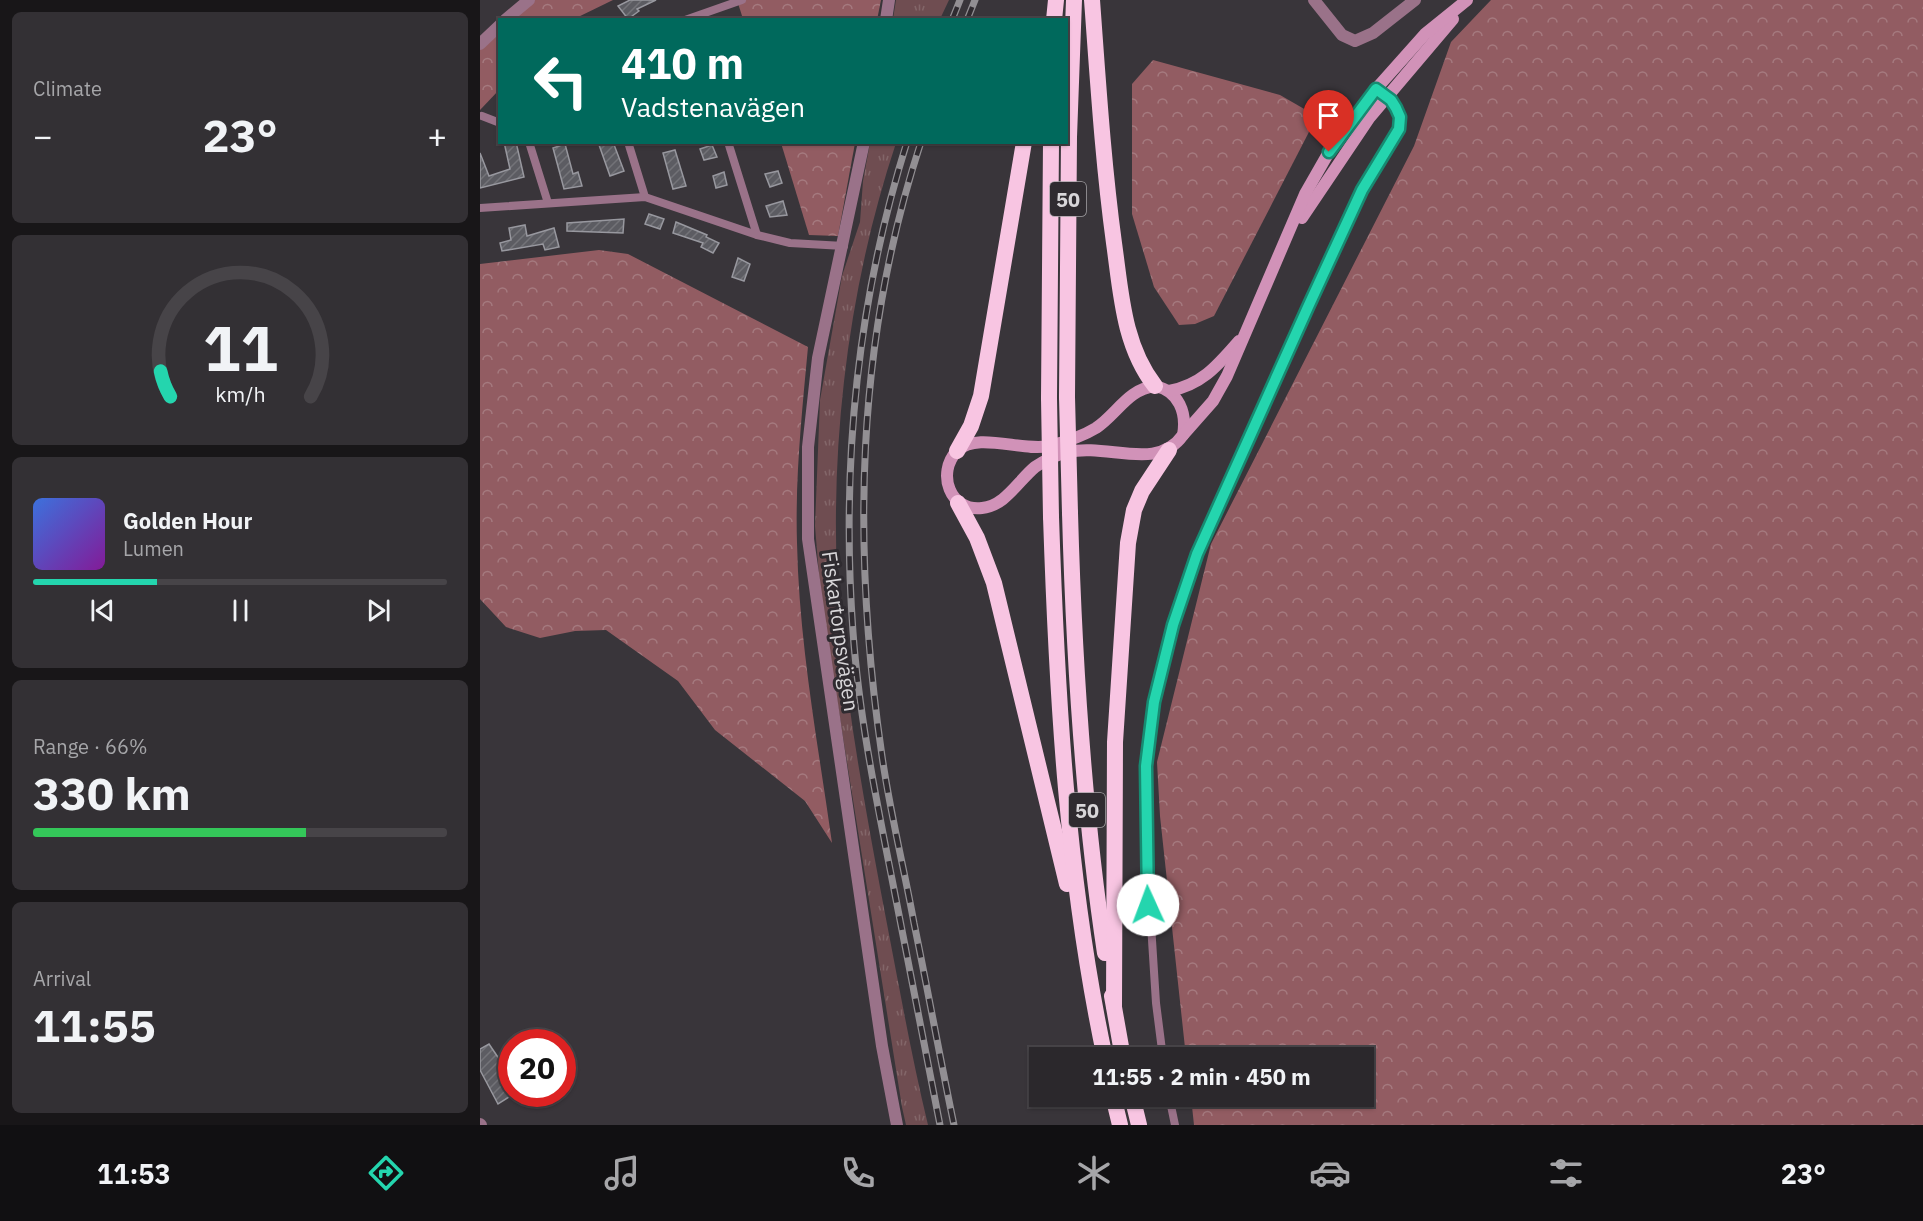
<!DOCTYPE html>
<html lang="en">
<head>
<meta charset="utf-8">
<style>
	:root { --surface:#2b282c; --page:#333034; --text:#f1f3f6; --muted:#a6a6a9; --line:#474448; --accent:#24d5ae }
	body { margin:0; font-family:"IBM Plex Sans",sans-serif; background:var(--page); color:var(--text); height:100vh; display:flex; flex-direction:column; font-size:22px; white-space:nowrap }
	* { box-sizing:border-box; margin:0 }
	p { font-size:20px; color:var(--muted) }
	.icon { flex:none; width:33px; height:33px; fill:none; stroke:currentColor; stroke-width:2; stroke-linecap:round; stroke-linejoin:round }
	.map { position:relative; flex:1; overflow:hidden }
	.side { display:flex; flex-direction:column; gap:12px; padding:12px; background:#181618; width:480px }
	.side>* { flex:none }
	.top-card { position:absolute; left:18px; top:18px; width:570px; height:126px; border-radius:0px; box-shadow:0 2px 4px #0004,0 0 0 2px var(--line); background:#00695c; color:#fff; overflow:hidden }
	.speed { position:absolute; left:18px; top:1029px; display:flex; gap:12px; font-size:30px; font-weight:700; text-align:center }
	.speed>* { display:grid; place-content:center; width:78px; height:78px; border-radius:50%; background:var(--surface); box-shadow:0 2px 4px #0004,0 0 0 2px var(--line); line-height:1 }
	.speed .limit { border:9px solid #d22; background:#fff; color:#111 }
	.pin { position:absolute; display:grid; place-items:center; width:51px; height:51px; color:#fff; margin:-62px -26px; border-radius:50% 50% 50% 0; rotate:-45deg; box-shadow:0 0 6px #0007 }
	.pin .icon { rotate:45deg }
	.me { position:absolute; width:66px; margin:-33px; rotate:358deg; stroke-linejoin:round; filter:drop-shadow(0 0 4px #0008) }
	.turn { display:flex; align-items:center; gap:21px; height:126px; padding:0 24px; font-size:27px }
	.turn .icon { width:78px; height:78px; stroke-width:2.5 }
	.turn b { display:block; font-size:42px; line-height:51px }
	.big { font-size:45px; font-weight:800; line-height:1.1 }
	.side .tile { flex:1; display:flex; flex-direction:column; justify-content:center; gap:9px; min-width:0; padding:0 21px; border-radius:9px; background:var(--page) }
	.side .dial { align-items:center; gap:0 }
	.dial svg { height:156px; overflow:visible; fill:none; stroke:var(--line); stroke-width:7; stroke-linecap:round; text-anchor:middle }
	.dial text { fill:var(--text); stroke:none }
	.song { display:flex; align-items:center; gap:18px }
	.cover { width:72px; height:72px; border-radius:9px; background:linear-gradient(135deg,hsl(220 70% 55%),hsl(290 70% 35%)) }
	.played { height:6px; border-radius:3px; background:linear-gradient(90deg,var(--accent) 30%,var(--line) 30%) }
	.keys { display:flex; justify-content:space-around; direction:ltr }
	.heat { display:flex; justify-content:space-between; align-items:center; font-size:33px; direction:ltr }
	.charge { height:9px; border-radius:4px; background:linear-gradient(90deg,#34c759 66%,var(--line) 0) }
	.trip { position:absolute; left:549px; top:1047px; width:345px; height:60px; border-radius:0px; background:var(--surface); box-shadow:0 2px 4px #0004,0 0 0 2px var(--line); font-weight:800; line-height:60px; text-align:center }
	.tab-bar { display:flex; height:96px; justify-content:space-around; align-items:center; background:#111012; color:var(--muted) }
	.tab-bar .icon { width:42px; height:42px }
	.tab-bar .selected { color:var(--accent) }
	.tab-bar b { font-size:27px; color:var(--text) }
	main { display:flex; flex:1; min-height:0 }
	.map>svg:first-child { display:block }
</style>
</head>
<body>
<main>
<section class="side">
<div class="tile"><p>Climate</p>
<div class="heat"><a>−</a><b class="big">23°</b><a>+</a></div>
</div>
<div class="tile dial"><svg viewBox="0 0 100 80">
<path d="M14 69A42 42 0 1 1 86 69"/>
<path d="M14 69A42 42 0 0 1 9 56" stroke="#24d5ae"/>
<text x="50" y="56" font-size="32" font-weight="700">11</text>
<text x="50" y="72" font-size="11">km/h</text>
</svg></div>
<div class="tile">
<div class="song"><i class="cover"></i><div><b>Golden Hour</b><p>Lumen</p></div></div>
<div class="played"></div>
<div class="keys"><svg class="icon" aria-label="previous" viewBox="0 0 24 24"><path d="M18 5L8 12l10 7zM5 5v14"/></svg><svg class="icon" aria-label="pause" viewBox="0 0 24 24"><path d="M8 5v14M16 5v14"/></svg><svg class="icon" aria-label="next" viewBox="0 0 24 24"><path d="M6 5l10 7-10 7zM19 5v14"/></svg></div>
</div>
<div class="tile"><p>Range · 66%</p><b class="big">330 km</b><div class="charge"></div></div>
<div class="tile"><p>Arrival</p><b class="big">11:55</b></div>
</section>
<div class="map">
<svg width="1443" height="1125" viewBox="0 0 1443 1125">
	<defs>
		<pattern id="grass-tufts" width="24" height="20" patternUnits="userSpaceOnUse" patternTransform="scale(1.5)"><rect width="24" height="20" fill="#6f4d51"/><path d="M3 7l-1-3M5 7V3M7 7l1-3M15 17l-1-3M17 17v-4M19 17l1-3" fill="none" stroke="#836669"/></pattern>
		<pattern id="forest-crowns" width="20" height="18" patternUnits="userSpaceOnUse" patternTransform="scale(1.5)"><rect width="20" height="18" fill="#925c62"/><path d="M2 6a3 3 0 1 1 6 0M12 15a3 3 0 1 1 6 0" fill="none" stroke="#a57a7f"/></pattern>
		<pattern id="building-hatch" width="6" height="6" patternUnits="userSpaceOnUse" patternTransform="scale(1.5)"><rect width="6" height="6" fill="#5c5c62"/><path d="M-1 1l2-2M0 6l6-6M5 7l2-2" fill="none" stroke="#737378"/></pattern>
	</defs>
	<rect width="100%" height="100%" fill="#39353a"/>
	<g fill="url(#grass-tufts)">
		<path d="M416,0H469L460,19H413Z"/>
		<path d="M390,143H416C364,299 346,473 361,637C371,733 389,829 407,924C420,991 432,1059 448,1125H426L422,1107L341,599L335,526L340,400L362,276L380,222L383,181Z"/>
	</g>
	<g fill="url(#forest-crowns)">
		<path d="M53,0H133L94,19L28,20Z"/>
		<path d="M257,0H401L397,20L263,19Z"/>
		<path d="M1011,0H1443V1125H714L711,1097L884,1096V1058L706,1057L680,816L677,762L731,544L934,146L971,42Z"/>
		<path d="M19,26V90L0,110V45Z"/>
		<path d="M673,60L800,95L826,110L830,130L734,316L715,324L699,325L674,287L652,214V84Z"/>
		<path d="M301,143H375L358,236L329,235Z"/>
		<path d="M119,250L148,254L328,347C322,412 315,477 317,543C319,643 338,744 352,843L325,801L235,730L198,681L126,630L95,631L60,638L26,627L0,599V264Z"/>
	</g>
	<g fill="url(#building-hatch)" stroke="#98989f" stroke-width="1.5">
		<path d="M150,0H176L157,9L159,11L148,19L138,6Z"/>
		<path d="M24,142H36L44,177L0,188V153L9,176L30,169Z"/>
		<path d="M118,142H133L144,171L130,176Z"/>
		<path d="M85,144L93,174L98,172L102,186L84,189L73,148Z"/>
		<path d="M232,145L237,157L224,160L220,149Z"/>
		<path d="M195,150L206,186L193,189L183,153Z"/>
		<path d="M298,171L302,183L290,187L285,174Z"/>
		<path d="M244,172L247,185L236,188L233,176Z"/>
		<path d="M303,201L307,215L290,217L286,206Z"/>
		<path d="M169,214L184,219L180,229L165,224Z"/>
		<path d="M144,219L143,233L87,231V223Z"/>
		<path d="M196,222L227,235L226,237L239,243L233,253L221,247L223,243L193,233Z"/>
		<path d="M45,225L47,236L74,228L79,247L65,250L63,244L22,251L20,243L31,240L29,228Z"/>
		<path d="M258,258L270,264L264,281L252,277Z"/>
		<path d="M9,1044L32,1078V1095L18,1104L0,1070V1049Z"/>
	</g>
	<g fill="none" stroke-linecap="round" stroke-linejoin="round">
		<g stroke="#9a7289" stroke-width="8">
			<path d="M205,20L262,0"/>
			<path d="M2,116L20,123"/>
			<path d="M49,142L68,203"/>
			<path d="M148,142L165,197"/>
			<path d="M248,142L277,235"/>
			<path d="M0,208L165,197L277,235L310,243L364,246"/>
			<path d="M683,1058L676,1003L665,830L666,767L678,682L717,554L882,190L919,129L920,117L916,108L896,89"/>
			<path d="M689,1096L695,1125"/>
		</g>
		<g stroke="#9a7289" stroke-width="12">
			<path d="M834,0L862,35L875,41L893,33L935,0"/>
			<path d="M25,20L49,0"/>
			<path d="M406,20L409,0"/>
			<path d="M0,44L20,25"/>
			<path d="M384,142L338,358L328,447V539L402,1046L417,1125"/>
			<path d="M0,1124L1,1125"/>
		</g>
		<g stroke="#d192b8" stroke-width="12">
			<path d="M822,218L890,117L973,19"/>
			<path d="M675,386C699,391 707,413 703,435C677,472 628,443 588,452C576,455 565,460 555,467C538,481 525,506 502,508C470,512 456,473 477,451C497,431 542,452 569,446C585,442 603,436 616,428C637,414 648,389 675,386Z"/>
			<path d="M689,391C722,385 738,365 759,341"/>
			<path d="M703,435L733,401L747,376L825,194L849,152L896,89L945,34L987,0"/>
		</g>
		<g stroke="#f8c5e2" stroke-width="16">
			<path d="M612,0C618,81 623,162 634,243C641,292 643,345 675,386"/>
			<path d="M574,20L576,0"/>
			<path d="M587,397L589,137L594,0"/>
			<path d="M569,398L571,142"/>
			<path d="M477,451L491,426L501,396L544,142"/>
			<path d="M478,503L497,538L514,583L587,884"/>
			<path d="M590,513C594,661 603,807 625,953"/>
			<path d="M571,517C577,698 587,880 625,1058"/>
			<path d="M632,996L643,1058"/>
			<path d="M634,1006L635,742L648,543L654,510L662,491L689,450"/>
			<path d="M633,1096L640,1125"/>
			<path d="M652,1096L659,1125"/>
		</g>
		<g stroke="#928f93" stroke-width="7">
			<g id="rail">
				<path d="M472,20L480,0"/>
				<path d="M487,20L495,0"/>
				<path d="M427,142C377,301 361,467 373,632C379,715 396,798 412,879C428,961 444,1043 460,1125"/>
				<path d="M441,142C375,343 372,549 402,756C410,812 424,868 434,923C448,991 460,1058 474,1125"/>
			</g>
		</g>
		<use href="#rail" stroke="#2f2b30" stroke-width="4.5" stroke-dasharray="14" stroke-linecap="butt"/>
		<g stroke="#f8c5e2" stroke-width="16">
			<path d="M587,397L590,513"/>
			<path d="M569,398L571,517"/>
		</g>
	</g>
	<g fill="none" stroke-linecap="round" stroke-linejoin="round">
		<g stroke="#178a71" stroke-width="15">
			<path id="route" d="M668,905L666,766L674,702L693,625L717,554L828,307L882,190L919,129L920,117L916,108L911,100L896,89L849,152"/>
		</g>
		<use href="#route" stroke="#24d5ae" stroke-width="10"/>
	</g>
	<g text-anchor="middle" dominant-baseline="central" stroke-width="6" stroke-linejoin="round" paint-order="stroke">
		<g fill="#2f2b30" stroke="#a5a3a6" stroke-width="1.5">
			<rect x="570" y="182" width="36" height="34" rx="4.5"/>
			<rect x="589" y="793" width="36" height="34" rx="4.5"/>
		</g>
		<g font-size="20" font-weight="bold" fill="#d8d6d9">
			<text x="588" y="199">50</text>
			<text x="607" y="810">50</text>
		</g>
		<g font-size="21" fill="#d8d6d9" stroke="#2f2b30">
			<text transform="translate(361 631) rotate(82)">Fiskartorpsvägen</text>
		</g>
	</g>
</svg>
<div class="speed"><div class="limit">20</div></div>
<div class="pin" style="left:849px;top:152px;background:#d93025"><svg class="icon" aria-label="arrive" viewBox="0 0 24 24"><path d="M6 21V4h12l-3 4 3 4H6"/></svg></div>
<svg class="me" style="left:668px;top:905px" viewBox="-20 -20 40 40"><circle r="19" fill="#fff"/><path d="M0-13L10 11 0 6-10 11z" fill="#24d5ae"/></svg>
<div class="trip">11:55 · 2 min · 450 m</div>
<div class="top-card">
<div class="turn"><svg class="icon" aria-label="left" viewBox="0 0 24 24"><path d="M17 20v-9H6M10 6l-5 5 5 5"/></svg><div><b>410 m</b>Vadstenavägen</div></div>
</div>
</div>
</main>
<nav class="tab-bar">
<b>11:53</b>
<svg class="icon selected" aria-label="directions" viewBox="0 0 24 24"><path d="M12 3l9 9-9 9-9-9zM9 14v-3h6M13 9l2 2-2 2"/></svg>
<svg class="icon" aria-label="music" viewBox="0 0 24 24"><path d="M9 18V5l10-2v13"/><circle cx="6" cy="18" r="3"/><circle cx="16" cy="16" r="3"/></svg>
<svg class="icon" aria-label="phone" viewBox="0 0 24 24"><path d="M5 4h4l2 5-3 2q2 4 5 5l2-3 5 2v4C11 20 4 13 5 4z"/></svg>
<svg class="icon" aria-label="climate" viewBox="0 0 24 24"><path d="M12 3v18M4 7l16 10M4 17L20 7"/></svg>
<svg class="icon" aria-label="car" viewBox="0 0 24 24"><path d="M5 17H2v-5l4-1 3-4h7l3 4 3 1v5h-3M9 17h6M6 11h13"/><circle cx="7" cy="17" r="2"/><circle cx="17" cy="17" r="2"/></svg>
<svg class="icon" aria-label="filters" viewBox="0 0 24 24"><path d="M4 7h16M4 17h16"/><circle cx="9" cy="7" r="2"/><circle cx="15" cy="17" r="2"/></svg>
<b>23°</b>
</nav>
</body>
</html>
